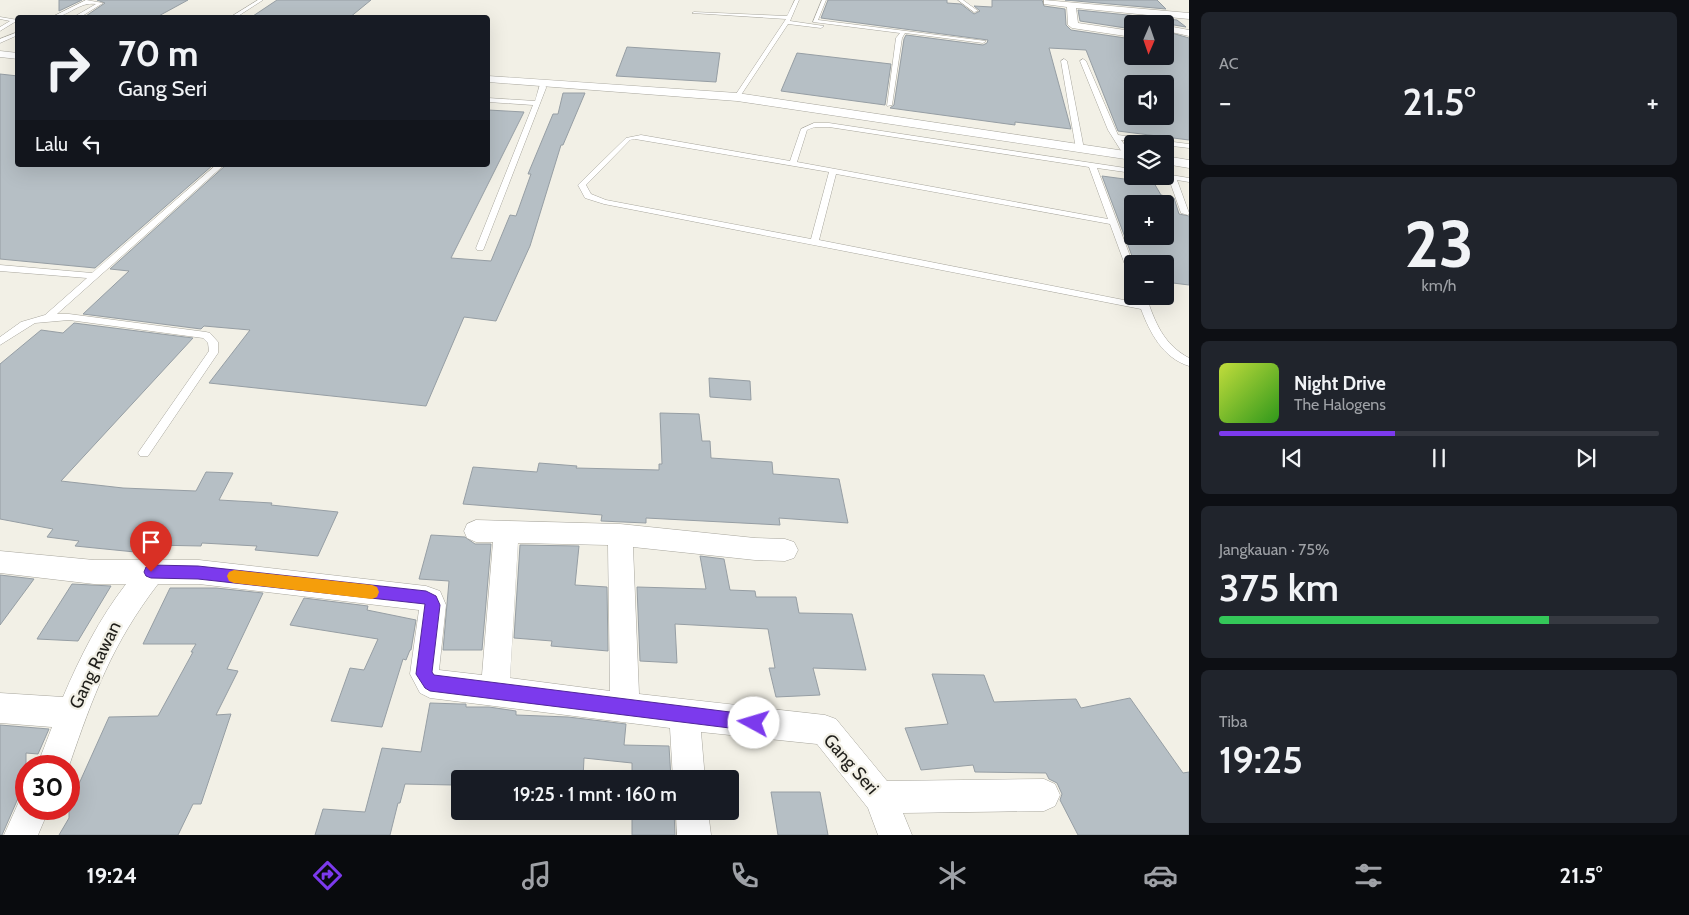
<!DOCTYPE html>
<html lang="id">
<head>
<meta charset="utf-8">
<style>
	:root { --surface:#171b24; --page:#20242c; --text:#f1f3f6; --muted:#9ea1a6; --line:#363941; --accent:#7c3aed }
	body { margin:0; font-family:Cabin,sans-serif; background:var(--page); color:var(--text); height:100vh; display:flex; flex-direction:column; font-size:19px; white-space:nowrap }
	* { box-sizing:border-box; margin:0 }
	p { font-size:16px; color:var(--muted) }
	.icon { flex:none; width:28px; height:28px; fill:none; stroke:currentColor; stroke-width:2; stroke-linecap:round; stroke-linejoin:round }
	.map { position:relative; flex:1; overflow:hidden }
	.drawer { display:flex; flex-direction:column; gap:12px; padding:12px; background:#0d0f14; width:500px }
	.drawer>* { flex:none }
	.guide { position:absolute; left:15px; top:15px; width:475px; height:152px; border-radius:5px; box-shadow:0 5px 20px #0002; background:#171b24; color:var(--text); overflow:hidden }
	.needle { width:32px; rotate:182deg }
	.fabs { position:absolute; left:1124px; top:15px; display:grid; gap:10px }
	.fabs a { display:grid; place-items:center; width:50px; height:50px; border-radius:5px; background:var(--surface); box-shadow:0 5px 20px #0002; font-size:25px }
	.speed { position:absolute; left:15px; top:755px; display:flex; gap:10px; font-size:25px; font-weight:700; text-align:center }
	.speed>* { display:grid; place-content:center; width:65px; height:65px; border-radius:50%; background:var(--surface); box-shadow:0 5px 20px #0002; line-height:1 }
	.speed .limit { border:8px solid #d22; background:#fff; color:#111 }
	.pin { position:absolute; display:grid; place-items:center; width:42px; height:42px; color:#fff; margin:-51px -21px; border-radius:50% 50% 50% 0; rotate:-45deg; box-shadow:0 0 5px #0007 }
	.pin .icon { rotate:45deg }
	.me { position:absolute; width:55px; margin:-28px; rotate:276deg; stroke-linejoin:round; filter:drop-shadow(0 0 4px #0008) }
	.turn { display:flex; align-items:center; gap:18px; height:105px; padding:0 20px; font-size:22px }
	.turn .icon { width:65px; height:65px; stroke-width:2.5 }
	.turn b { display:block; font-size:35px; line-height:42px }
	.then { display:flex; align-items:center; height:48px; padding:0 20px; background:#0003; gap:10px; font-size:19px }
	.big { font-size:38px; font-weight:600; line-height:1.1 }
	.drawer .card { flex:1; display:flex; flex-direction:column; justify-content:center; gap:8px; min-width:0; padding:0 18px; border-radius:8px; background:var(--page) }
	.drawer .dial { align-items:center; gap:0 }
	.dial b { font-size:65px; line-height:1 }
	.song { display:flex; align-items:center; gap:15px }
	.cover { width:60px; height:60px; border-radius:8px; background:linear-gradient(135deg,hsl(70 70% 55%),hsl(110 70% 35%)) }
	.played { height:5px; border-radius:2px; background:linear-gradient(90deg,var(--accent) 40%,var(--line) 40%) }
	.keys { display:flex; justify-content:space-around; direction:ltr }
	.heat { display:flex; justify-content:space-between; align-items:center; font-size:28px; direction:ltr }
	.charge { height:8px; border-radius:4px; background:linear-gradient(90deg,#34c759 75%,var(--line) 0) }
	.trip { position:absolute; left:451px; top:770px; width:288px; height:50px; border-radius:5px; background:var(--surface); box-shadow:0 5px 20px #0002; font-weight:600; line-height:50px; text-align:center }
	.dock { display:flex; height:80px; justify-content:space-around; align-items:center; background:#090b0e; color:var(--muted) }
	.dock .icon { width:35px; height:35px }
	.dock .selected { color:var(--accent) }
	.dock b { font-size:22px; color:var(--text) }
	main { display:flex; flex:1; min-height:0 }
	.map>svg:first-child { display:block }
</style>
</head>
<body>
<main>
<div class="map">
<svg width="1189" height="835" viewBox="0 0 1189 835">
	<rect width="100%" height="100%" fill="#f2f0e6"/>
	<g fill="#b6bfc5" stroke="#969ea4" fill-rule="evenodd">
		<path d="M59,0H82L59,11Z"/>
		<path d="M97,0H188L155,18H83L105,3Z"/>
		<path d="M277,0H371L349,18H250Z"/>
		<path d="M828,0H947V3L961,4L974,14L980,11L974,6L992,7V0H1042L1044,6L1065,9L1066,25L1071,30L1132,39V56H1165V31L1189,38V140L1118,131L1086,50L1049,48L1071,129L1015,122V125L890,108L894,105L904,39L906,35L983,45L987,43L988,40L821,18ZM1132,84H1165V116H1132Z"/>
		<path d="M1065,0H1157L1166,9Z"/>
		<path d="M1078,10L1177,20L1186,27L1174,25L1166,20L1159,24H1132V29L1080,21Z"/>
		<path d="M627,47L720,53L716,82L616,76Z"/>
		<path d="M797,53L891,64L885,105L781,91Z"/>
		<path d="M0,74L18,76V165H213L95,268L0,259Z"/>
		<path d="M563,93H585L563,145H561L530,246L496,321L464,317L426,406L209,383L250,330L204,326L201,329L83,314L129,271L110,269L226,165H488V110L524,112L451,258L491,261L510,215L516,216L531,174H528L553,114H558Z"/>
		<path d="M1102,176L1154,183L1161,195L1174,198L1179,214L1189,216V285L1165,282V264H1135ZM1132,204H1165V236H1132Z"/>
		<path d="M74,323L193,338L61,481L123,488L196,491L206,472L233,473L219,500L272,503L271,505L338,512L318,556L255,550L257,546L202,543L201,546L151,545L145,553L75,546L79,541L47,537L53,529L0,519V364L41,330L63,333Z"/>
		<path d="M709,378L750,381L751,400L710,397Z"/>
		<path d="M660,413L699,414L702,441H710L711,458L772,462L773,474L839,479L848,523L779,518L780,525L646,518V523L601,521L602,515L463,504L473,467L537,472L539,463L577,466L576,468L659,470V464H662Z"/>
		<path d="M431,535L465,537L475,544H491L482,650H443L449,581L419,579Z"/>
		<path d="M520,545L579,546L575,585L607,587L608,651L551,646L552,641L514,638Z"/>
		<path d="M700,556L724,559L730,590L755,591L756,597H796L799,613L852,614L866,670L813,668L820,695L776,697L769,668H775L768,629L675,624L677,663L640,661L637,587L706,589Z"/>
		<path d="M0,575L34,579L0,625Z"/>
		<path d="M72,584L111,586L78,641L37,639Z"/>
		<path d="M170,588H216L263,593L227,669L238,671L216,715L231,714L201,804H193L178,835H59L69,818V806L109,717L158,716L193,652H191L196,644H143Z"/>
		<path d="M304,598L368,606L367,610L416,620L411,650H410L406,660L403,659L382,727L331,721L350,668L364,670L378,639L290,625Z"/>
		<path d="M932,674L984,675L994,702L1076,699L1081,708L1130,698L1183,773L1189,772V835H1078L1060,800L1062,794L1057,783L1049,779L1046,773L975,772L973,765L921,770L905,728L948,724Z"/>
		<path d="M430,703L460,704H466V707H489L516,711V715L568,717L626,724L624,745L669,746L671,779H632V763L584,758L583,779L455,778L453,785L405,784L400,803H398L390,835H315L323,809L365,812L382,748L421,752Z"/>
		<path d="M0,725L49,729L38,754L26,753V793L19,796L2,835H0Z"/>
		<path d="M771,792H820L828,835H778Z"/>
		<path d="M632,811H674L675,835H632Z"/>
	</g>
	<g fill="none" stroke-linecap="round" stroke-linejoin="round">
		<g stroke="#a8a69d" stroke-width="1">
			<g id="lane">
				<path d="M86,0L103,3L79,18H72L96,4C79,1 67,18 50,18Z"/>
				<path d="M258,0H263L235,18H229Z"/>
				<path d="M795,0H799L790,21L824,26L821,28L788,24L739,98H735L734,97L786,19L692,13L694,12L787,16Z"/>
				<path d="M822,0H826L818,20L986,41L983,43L905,33L902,38L892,105L887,106L896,38L900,33L813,22Z"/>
				<path d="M958,0H963L978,11L974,12Z"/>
				<path d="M0,17L18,20L0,31V27L10,21L0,19Z"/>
				<path d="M18,32V35L0,43V39Z"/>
				<path d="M1064,59L1067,61L1084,149L1080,151L1076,149L1061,61Z"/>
				<path d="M1083,59L1086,61L1118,135L1189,144V148L1121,140L1132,155L1125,157L1108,130L1080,61Z"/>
				<path d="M541,81H545L546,88L484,248L483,250H477L476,248L533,105L488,102V98L535,101Z"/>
				<path d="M814,123H829L1132,169V173L1097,168L1133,264L1132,276L1128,273L1110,224L836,174L819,240L1139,303L1136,296H1146C1155,322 1163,344 1189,358V366C1163,358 1150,333 1141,309L604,204L585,198L578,185L626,138L641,135L790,161L801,129ZM815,127H829L1089,167L1108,219L797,162L807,130ZM635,139L829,172L811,239L606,200L591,194L586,185L630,140Z"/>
				<path d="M216,165H224L57,314H69L206,332L210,333L218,342V353L148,456H140L138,453L140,450L209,351L208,343L203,338L69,320L35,323L0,345V337L21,322L45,315L87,278L0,271V265L92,273Z"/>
				<path d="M1165,174L1189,178V182L1177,180L1189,213L1188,215L1181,213L1169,179L1160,176H1165Z"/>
			</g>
		</g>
		<g stroke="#a8a69d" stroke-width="1">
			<g id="street">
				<path d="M1044,0L1189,13V19L1076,8L1078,23L1132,31V37L1072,28L1068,25L1067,7L1044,4Z"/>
				<path d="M1165,22L1173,27L1189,30V36L1167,31L1165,24H1161Z"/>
				<path d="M0,51L18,53V59L0,57Z"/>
				<path d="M488,76L737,93L1132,152V160L737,101L488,82Z"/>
				<path d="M1165,156L1189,160V168L1165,164Z"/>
				<path d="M476,520L620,524L755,538L785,539L794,542L798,550L794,558L785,561L755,560L633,547L639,694L825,715L836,719L887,781L1044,779L1055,784L1060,795L1055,806L1044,811L903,813L912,835H878L868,808L817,744L701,732L705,779H673L670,728L430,698L420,693L410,674L419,610L199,584H158C112,644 93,696 69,766H37L52,727L0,723V693L63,697C80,657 99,619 126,584H94L0,573V551L94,560H199L426,586L440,591L446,605L439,670L482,675L493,542H476L467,538L464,531L467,524ZM518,543L608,545L610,691L510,678Z"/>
				<path d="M26,795V809H49L38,835H4L21,797Z"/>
				<path d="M676,811H708L711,835H677Z"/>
			</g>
		</g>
		<use href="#lane" fill="#fff" fill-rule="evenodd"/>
		<use href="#street" fill="#fff" fill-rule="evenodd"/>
	</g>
	<path fill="#7c3aed" stroke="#51269a" d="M151,565L198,566L426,591L436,596L440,605L432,672L434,675L754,715L760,717L762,723L760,729L754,731L430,691L425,688L416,674L425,604L198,579L151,578L146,576L144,572L146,567Z"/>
	<path fill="#f59e0b" d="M234,570L372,585L377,587L379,592L377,597L372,599L234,583L229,581L227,576L229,572Z"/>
	<g text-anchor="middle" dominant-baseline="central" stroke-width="4.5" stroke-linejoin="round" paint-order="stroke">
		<g font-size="18" fill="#1f1e1a" stroke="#f2f0e6">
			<text transform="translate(95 665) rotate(-64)">Gang Rawan</text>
			<text transform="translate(851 764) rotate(49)">Gang Seri</text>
		</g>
	</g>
</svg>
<div class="fabs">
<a><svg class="needle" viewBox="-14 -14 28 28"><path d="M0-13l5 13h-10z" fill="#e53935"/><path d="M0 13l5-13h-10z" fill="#9ea1a6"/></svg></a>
<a><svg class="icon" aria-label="sound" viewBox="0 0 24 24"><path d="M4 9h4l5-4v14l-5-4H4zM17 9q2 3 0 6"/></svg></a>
<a><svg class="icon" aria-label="layers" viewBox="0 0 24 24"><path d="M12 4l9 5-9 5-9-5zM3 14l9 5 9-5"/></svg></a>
<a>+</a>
<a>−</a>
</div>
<div class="speed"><div class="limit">30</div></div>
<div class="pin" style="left:151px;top:572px;background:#d93025"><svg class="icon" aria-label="arrive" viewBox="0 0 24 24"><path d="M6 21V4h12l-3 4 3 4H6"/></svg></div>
<svg class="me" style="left:754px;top:723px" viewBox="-20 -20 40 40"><circle r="19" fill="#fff"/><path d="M0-13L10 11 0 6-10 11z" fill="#7c3aed"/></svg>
<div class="trip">19:25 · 1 mnt · 160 m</div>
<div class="guide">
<div class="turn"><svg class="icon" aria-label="right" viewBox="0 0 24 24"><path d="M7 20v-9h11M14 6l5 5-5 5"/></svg><div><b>70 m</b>Gang Seri</div></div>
<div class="then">Lalu<svg class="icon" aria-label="left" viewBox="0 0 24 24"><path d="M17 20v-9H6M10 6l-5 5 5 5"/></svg></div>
</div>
</div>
<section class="drawer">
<div class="card"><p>AC</p>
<div class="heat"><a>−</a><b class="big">21.5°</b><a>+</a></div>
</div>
<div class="card dial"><b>23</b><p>km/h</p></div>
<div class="card">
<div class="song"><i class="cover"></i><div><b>Night Drive</b><p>The Halogens</p></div></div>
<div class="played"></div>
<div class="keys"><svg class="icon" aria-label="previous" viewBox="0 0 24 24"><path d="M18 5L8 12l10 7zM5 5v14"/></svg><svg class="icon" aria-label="pause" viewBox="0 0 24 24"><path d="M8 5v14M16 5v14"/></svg><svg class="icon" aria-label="next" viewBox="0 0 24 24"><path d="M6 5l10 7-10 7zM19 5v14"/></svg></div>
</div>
<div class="card"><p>Jangkauan · 75%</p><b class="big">375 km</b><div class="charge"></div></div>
<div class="card"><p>Tiba</p><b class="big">19:25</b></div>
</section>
</main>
<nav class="dock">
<b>19:24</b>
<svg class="icon selected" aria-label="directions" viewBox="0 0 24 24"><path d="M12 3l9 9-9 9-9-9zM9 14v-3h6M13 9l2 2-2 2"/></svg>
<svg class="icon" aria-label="music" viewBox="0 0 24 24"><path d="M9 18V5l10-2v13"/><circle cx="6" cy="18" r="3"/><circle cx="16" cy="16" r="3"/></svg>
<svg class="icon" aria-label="phone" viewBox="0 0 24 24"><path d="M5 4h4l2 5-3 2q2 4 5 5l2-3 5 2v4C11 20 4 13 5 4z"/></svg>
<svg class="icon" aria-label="climate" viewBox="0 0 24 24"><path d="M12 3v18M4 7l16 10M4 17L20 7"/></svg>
<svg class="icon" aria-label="car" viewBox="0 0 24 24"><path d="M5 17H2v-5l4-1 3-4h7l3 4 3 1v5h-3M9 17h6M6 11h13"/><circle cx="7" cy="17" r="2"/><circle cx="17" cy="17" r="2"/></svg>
<svg class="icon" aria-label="filters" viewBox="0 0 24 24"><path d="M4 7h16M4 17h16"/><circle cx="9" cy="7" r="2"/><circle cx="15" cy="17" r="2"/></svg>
<b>21.5°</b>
</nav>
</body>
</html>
